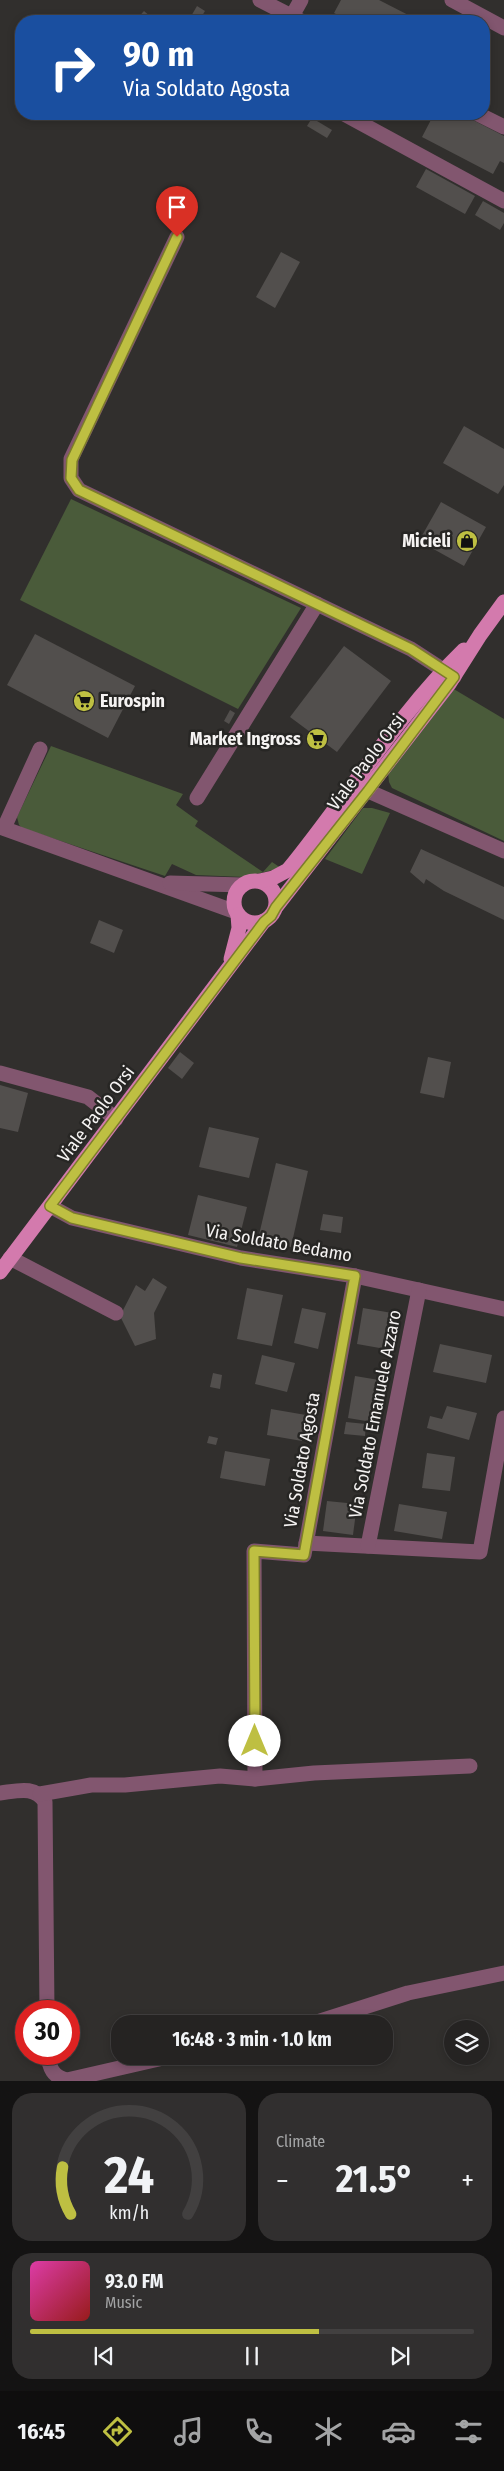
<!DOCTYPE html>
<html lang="en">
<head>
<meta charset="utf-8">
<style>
	:root { --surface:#252322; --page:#312f2f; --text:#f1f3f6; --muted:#a3a4a5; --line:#424040; --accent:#bebf42 }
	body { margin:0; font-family:"Fira Sans Condensed",sans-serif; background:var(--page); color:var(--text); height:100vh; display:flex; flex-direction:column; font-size:19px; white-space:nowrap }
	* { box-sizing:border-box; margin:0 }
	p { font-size:16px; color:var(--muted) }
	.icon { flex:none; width:28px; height:28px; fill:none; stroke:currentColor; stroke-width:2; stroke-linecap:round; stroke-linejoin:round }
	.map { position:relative; height:2081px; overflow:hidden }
	.sheet { display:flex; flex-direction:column; gap:12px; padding:12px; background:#141313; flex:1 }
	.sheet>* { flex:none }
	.banner { position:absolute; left:15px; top:15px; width:475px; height:105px; border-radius:20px; box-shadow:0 2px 8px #0003,0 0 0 1px var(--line); background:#1a4fa0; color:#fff; overflow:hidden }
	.tools { position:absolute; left:444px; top:2020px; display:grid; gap:10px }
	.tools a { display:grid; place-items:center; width:45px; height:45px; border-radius:50%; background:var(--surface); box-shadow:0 2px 8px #0003,0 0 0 1px var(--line); font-size:25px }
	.speed { position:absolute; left:15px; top:2000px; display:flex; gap:10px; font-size:25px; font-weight:700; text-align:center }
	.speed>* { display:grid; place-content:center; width:65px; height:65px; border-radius:50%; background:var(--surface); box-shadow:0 2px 8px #0003,0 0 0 1px var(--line); line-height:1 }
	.speed .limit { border:8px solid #d22; background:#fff; color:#111 }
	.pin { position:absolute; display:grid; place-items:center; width:42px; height:42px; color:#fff; margin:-51px -21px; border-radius:50% 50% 50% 0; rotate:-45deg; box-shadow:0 0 5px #0007 }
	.pin .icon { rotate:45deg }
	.me { position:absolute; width:55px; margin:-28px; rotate:0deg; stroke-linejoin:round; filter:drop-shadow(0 0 4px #0008) }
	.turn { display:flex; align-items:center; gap:18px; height:105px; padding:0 25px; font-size:22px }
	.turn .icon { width:65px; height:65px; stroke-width:2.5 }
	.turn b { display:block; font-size:35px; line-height:42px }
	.big { font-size:38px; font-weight:700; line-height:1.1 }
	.sheet .tile { flex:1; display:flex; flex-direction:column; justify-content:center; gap:8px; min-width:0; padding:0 18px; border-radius:20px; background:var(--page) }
	.sheet .dial { align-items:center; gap:0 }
	.dial svg { height:130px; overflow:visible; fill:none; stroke:var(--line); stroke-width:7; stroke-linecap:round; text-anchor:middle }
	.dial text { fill:var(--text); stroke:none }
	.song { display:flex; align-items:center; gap:15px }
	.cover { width:60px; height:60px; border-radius:8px; background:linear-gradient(135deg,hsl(320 70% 55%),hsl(0 70% 35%)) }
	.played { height:5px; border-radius:2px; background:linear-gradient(90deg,var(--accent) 65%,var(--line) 65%) }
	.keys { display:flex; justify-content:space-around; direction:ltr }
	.heat { display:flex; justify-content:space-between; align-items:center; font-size:28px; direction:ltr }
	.sheet .tiles { flex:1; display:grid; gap:12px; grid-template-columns:1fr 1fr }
	.tile:last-child { grid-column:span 2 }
	.trip { position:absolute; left:111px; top:2015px; width:282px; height:50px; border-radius:20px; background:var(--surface); box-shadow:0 2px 8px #0003,0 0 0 1px var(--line); font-weight:700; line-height:50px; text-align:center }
	.menu { display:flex; height:80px; justify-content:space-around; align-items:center; background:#0f0e0e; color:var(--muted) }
	.menu .icon { width:35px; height:35px }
	.menu .active { color:var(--accent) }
	.menu b { font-size:22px; color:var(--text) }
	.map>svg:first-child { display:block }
</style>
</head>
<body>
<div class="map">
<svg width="504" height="2081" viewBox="0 0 504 2081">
	<rect width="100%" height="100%" fill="#312f2d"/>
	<g fill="#4a5b3a">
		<path d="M71,499L301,608L238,709L20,600Z"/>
		<path d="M452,688L504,719V841L392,788L389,782L388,772Z"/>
		<path d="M51,746L183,794L176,805L198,821L195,826L263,872L272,862L281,868L244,877L196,875L172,864L165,876L22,828L19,825L17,817Z"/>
		<path d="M363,808H372L390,813L362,874L325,859Z"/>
	</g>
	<g fill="#524f4d">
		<path d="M341,0H379L420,21H350L334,13Z"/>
		<path d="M197,6L205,11L199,21H195L190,18Z"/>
		<path d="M144,11L152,18L149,21H135Z"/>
		<path d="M434,114H461L504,136V163L500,161L493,174L422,137Z"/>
		<path d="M312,118L332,130L327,138L307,126Z"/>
		<path d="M426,169L475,196L465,214L416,187Z"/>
		<path d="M483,201L504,213V223L500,230L475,215Z"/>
		<path d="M281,252L300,262L275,308L256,297Z"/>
		<path d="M464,426L504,449V485L498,494L443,463Z"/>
		<path d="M441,502L486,527L464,566L419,541Z"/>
		<path d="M35,634L135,686L108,738L7,685Z"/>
		<path d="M344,646L391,681L337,752L290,717Z"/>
		<path d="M230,710L235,713L229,724L224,721Z"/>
		<path d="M421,849L504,887V920L444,891L426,879L424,884L410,872Z"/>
		<path d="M99,920L123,930L114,953L90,943Z"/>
		<path d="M180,1052L194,1063L182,1079L168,1068Z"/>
		<path d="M428,1057L451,1062L444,1098L420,1093Z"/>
		<path d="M0,1085L28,1093L18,1132L0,1128Z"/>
		<path d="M209,1127L259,1138L249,1178L199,1167Z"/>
		<path d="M276,1163L308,1171L291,1247L258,1239Z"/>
		<path d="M198,1195L247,1207L237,1247L188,1235Z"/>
		<path d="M323,1214L343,1217L341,1233L320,1230Z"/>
		<path d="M153,1278L167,1287L154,1313L156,1339L135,1346L120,1316L136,1285L145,1291Z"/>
		<path d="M247,1288L283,1295L272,1346L237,1339Z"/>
		<path d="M302,1308L326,1313L318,1349L294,1343Z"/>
		<path d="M363,1308L398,1314L391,1350L357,1344Z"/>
		<path d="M440,1344L492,1355L486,1383L433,1372Z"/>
		<path d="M262,1355L295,1363L287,1392L255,1384Z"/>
		<path d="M213,1373L222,1375L220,1389L210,1387Z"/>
		<path d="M355,1376L379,1380L372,1422L348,1418Z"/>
		<path d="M447,1406L477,1413L469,1440L427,1428L430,1416L442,1419Z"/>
		<path d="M271,1409L306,1415L302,1441L267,1435Z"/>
		<path d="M346,1422L366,1424L365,1436L344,1434Z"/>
		<path d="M209,1436L218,1438L216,1445L207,1443Z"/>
		<path d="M225,1451L270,1459L265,1486L220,1478Z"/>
		<path d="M427,1453L455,1457L450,1491L422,1488Z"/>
		<path d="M327,1501L357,1504L353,1535L323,1531Z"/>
		<path d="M399,1504L447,1512L442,1539L394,1531Z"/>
	</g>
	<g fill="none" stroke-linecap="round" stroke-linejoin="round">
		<g stroke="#82566f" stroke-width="15">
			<path d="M260,0L301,21"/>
			<path d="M452,0L504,28"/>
			<path d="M292,16L301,0"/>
			<path d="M344,114L504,201"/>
			<path d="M478,114L504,127"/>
			<path d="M177,237L71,459V478L79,490L411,649L454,677"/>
			<path d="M368,791L504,851"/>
			<path d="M197,798L317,604"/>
			<path d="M0,827L236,912"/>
			<path d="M4,828L40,749"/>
			<path d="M170,883L243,885"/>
			<path d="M0,1073L88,1097L116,1119"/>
			<path d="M50,1206L72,1218L241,1258L355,1276L504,1309"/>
			<path d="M10,1258L116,1313"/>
			<path d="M306,1543L480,1552L504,1418"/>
			<path d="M368,1546L419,1290"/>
			<path d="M255,1779L254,1551L304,1555L355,1276"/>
			<path d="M0,1793C17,1791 35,1785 45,1802L47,2011"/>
			<path d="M40,1794L91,1785H125L220,1776L255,1779L314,1773L470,1766"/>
			<path d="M311,2024L408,1993L504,1973"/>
			<path d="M48,2054C49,2068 53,2077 67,2080L172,2056"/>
		</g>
		<g stroke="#d37aad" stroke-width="15">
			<circle cx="255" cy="902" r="21"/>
			<path d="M260,881L273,878L288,870C347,798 397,715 464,650"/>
			<path d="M276,907L449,684L480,635L504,602"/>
			<path d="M231,959L239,928L238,915"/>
			<path d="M0,1272L264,921"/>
		</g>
	</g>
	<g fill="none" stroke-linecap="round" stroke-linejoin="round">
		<g stroke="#7c7c2b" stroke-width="12">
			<path id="route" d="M177,237L72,460L71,478L79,490L411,649L454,677L368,791L276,907L271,916L264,922L50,1206L72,1218L241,1258L355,1276L304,1555L254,1551L255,1741"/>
		</g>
		<use href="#route" stroke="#bebf42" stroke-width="9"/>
	</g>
	<defs>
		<g id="shop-disc" transform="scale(1.125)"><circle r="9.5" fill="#bebf42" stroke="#272624"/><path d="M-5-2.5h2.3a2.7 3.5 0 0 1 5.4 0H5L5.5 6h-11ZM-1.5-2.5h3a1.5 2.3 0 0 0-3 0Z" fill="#111"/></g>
		<g id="supermarket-disc" transform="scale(1.125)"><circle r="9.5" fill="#bebf42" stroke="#272624"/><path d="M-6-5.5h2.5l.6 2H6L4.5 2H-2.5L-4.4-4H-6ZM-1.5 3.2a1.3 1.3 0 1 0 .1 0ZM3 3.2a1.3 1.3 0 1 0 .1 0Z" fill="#111"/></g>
	</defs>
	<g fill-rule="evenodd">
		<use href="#shop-disc" x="467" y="541"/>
		<use href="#supermarket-disc" x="84" y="701"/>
		<use href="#supermarket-disc" x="317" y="739"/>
	</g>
	<g text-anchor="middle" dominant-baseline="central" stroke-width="5" stroke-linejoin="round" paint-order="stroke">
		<g font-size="18" font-weight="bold" fill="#f5f3f2" stroke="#272624" text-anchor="end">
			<text x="451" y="541">Micieli</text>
			<text x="100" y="701" text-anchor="start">Eurospin</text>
			<text x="301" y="739">Market Ingross</text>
		</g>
		<g font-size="18" fill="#f5f3f2" stroke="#272624">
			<text transform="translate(366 762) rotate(-53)">Viale Paolo Orsi</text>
			<text transform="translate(96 1114) rotate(-53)">Viale Paolo Orsi</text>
			<text transform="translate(279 1243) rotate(10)">Via Soldato Bedamo</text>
			<text transform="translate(375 1414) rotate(-79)">Via Soldato Emanuele Azzaro</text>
			<text transform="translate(302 1460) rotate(-80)">Via Soldato Agosta</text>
		</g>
	</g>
</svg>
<div class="tools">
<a><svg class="icon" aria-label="layers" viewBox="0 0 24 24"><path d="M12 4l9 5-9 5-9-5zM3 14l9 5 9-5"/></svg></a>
</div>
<div class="speed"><div class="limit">30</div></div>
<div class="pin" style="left:177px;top:237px;background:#d93025"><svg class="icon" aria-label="arrive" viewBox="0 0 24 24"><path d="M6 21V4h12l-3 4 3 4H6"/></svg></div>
<svg class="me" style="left:255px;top:1741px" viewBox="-20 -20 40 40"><circle r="19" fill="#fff"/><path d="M0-13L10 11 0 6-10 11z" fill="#bebf42"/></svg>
<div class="trip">16:48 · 3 min · 1.0 km</div>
<div class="banner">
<div class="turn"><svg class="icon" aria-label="right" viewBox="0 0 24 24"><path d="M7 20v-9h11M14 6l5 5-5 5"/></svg><div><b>90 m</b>Via Soldato Agosta</div></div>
</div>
</div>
<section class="sheet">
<div class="tiles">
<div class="tile dial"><svg viewBox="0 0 100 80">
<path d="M14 69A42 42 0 1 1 86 69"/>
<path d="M14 69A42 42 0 0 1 9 40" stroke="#bebf42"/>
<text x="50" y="56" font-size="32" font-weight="700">24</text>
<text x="50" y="72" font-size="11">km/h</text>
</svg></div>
<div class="tile"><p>Climate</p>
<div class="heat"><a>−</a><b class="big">21.5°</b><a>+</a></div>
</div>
<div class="tile">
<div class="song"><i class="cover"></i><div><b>93.0 FM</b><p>Music</p></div></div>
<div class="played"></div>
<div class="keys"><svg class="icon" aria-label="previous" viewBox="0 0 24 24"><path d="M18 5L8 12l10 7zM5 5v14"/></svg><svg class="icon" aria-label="pause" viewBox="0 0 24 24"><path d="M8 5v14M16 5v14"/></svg><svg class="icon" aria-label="next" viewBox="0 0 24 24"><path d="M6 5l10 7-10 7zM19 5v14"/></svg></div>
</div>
</div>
</section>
<nav class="menu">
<b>16:45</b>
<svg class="icon active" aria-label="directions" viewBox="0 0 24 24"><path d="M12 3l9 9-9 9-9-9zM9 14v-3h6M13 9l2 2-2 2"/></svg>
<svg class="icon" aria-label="music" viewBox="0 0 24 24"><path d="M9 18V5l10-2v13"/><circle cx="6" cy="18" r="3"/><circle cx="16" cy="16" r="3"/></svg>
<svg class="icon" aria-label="phone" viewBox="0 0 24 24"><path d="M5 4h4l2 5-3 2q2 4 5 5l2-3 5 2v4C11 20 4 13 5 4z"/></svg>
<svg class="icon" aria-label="climate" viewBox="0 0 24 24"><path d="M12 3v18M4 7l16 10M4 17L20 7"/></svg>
<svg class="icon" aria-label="car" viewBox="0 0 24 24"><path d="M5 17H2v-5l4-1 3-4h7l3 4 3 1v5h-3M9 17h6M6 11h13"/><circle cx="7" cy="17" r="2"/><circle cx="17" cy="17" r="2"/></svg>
<svg class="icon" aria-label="filters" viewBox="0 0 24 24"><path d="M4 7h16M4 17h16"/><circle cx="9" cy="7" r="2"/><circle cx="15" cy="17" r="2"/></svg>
</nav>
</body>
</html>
